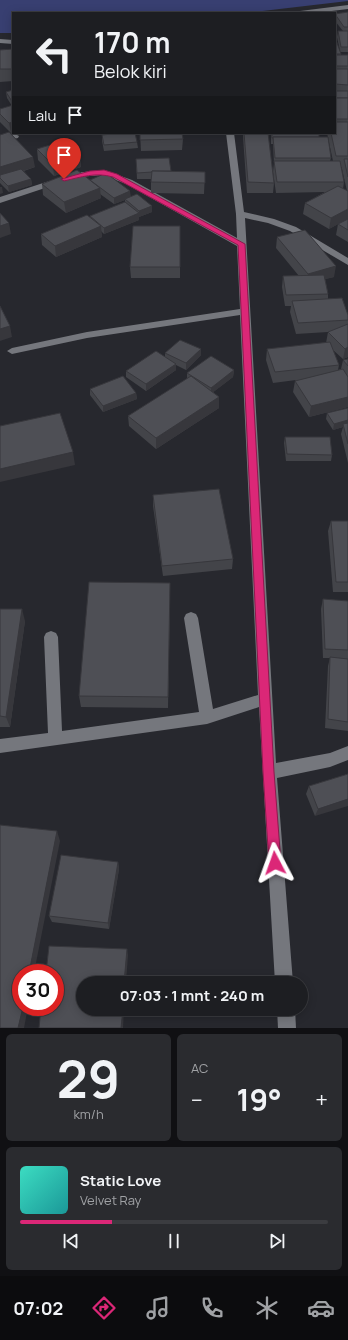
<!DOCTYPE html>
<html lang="id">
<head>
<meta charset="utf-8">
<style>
	:root { --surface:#1d1e22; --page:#2a2b2f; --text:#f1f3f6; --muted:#a0a2a5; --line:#3b3c40; --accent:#db2777 }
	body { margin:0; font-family:Manrope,sans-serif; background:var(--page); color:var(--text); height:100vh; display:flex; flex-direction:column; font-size:15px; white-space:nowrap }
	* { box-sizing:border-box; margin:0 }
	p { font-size:13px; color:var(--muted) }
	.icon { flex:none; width:22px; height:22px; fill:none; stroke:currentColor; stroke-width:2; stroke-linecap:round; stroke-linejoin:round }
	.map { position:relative; height:1028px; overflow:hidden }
	.details { display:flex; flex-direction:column; gap:6px; padding:6px; background:#101013; flex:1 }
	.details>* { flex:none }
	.hud { position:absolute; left:12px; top:12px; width:324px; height:122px; border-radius:0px; box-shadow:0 2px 10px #0003,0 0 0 1px var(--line); background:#1d1e22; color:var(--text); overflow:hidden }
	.speed { position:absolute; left:12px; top:964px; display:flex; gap:8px; font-size:20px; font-weight:700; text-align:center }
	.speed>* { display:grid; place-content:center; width:52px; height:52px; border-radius:50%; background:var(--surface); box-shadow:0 2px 10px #0003,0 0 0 1px var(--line); line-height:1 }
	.speed .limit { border:6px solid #d22; background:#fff; color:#111 }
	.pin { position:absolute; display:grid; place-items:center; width:34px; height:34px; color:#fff; margin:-41px -17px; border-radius:50% 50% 50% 0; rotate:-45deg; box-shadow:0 0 4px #0007 }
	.pin .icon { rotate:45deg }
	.me { position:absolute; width:44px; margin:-22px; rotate:356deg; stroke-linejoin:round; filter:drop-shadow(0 0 3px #0008) }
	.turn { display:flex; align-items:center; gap:14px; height:84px; padding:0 16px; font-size:18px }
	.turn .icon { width:52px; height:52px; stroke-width:2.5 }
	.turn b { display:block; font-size:28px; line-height:34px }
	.then { display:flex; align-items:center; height:38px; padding:0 16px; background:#0003; gap:8px; font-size:15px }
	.big { font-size:30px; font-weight:700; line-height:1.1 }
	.details .card { flex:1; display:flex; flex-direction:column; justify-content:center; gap:6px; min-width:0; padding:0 14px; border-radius:6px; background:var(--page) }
	.details .dial { align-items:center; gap:0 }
	.dial b { font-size:52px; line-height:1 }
	.song { display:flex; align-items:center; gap:12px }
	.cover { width:48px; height:48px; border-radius:6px; background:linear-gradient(135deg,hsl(170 70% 55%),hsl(180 70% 35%)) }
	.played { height:4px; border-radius:2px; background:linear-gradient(90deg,var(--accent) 30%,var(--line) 30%) }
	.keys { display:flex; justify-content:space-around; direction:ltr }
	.heat { display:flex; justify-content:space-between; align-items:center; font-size:22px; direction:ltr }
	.details .tiles { flex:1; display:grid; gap:6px; grid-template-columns:1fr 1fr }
	.card:last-child { grid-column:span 2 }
	.trip { position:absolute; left:76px; top:976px; width:232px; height:40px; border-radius:20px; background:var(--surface); box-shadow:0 2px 10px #0003,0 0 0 1px var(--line); font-weight:700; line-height:40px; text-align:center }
	.tabs { display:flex; height:64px; justify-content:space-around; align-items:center; background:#0c0c0e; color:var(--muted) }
	.tabs .icon { width:28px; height:28px }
	.tabs .active { color:var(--accent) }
	.tabs b { font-size:18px; color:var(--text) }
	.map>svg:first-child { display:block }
</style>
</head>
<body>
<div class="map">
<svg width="348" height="1028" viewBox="0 0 348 1028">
	<rect width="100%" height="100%" fill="#27282e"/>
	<path fill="#383f71" d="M0,0H348V1L246,13H13V33H0Z"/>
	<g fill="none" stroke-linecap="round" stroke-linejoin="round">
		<g fill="#75777d" fill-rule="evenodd">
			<path d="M348,5V9L315,13H297L300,11Z"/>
			<path d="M0,39L13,40V44L0,43Z"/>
			<path d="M226,133H234L244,212L274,219L296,227L348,258V265L290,231L268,223L245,218L276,763L330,753L348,746V760L330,767L277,778L293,983H275L259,707L207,724L0,753V739L48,733L44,637L46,633L51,631L56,633L58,637L62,731L199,712L184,618L186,614L191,612L196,614L198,618L213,709L258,695L240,315L87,338L12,354L7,351L12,348L87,332L240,309L237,246L126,184L103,175L78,177L0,203V197L74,173L104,170L132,180L237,238L236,214Z"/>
			<path d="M15,134L19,136L18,138L0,142V138Z"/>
			<path d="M277,1009H295L296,1028H278Z"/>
		</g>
	</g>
	<g fill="#434449" fill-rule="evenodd">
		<path d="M348,12V52H341V55H348V219L342,222L348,219V242L336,235L338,224L329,229L303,214L305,203L325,192L276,193L273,172L274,163L273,144H271V133H268L274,183L273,193H247L243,137V133H319V137L331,158L330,161H333L327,133H335V40L340,51L337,37L338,31H343L335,21V14ZM341,167H342V169L347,191L343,189L344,182Z"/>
		<path d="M13,49V81L0,82V50Z"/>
		<path d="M13,90V133H11L0,122V109L12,106L7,98L6,92Z"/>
		<path d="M140,133L183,139L182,150L141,151Z"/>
		<path d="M0,135L35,167L24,171L31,179L32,185L9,192L0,183Z"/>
		<path d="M102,135L137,142L138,148L104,151L102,141Z"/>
		<path d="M37,149L80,157L81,167L54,176L38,160Z"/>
		<path d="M136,159L171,171L205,172L204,194L151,193V179H137Z"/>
		<path d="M90,180L131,197L152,212L139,217V220L104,234L101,231L102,237L56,257L42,245L41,234L90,217V216L125,202V200L114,204L100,194L101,198L66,213L43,195L42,184Z"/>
		<path d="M180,226V278H131L130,267Z"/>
		<path d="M277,237L334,277L325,279L328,294V299L348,315V357L343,359L333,350L339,365L338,370L341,369L343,360L348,359V407L309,417L293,392L295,381L296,380L273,383L266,360L267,349L326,343L328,332L296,334L290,312L291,306H285L282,287L283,276H299L276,248Z"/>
		<path d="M165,353L201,355L186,370L176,365V370L146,391L126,377V371L165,357Z"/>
		<path d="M234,370L233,377L213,392L219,397V408L156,449L129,426L128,416L187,379V373Z"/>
		<path d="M90,389L136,393L137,399L103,412L90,395Z"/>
		<path d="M348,408V463L341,434L343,427L333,430L326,419L327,413Z"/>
		<path d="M285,437L332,455L331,461H286L284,443Z"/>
		<path d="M153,495L233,559L232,569L163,576L153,506Z"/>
		<path d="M331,521H348V592H333L328,531Z"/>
		<path d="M170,595L168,708L81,707L79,696Z"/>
		<path d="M323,599L348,601V731L325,728L328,666L330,658H323L321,609Z"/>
		<path d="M0,609L25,621L10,727H0Z"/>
		<path d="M348,774L315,816L306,794L309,786Z"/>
		<path d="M118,862L119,869L109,929L52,922L49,916Z"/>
	</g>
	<g fill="#37373c">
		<path d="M13,122V133H11L9,123Z"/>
		<path d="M33,157L35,167L0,178V167Z"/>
		<path d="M80,157L81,167L54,176L53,165Z"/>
		<path d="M31,179L32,185L9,192L8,186Z"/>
		<path d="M0,187H2L3,193L0,194Z"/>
		<path d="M100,188L101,198L66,213L64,202Z"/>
		<path d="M130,191L131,197L125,199V200L114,204V198Z"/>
		<path d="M152,206V212L139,217V220L104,234V228L139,213V211Z"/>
		<path d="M348,209V219L329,229L331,218Z"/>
		<path d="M9,223L11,234L0,238V226Z"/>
		<path d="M101,226L102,237L56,257L55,246Z"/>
		<path d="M336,266L334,277L306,284L308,274Z"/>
		<path d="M10,326L12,337L0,341V329Z"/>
		<path d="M348,347V357L343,359L345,349Z"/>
		<path d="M201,349V355L186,370V363Z"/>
		<path d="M176,364V370L146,391V384Z"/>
		<path d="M234,370L233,377L211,394V388Z"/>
		<path d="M136,393L137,399L103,412V406Z"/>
		<path d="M219,397V408L156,449V438Z"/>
		<path d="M348,397V407L309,417L311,406Z"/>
		<path d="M348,420V426L343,424V427L333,430L334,424Z"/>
		<path d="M73,452L75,465L0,482V469Z"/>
		<path d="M22,609L25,621L10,727L6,717Z"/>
		<path d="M348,799V806L315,816L318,809Z"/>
		<path d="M57,831L60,841L34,973H29Z"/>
		<path d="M118,862L119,869L109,929L108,923Z"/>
		<path d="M127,949L128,955L126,983H124Z"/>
		<path d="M23,1007H28L24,1028H18Z"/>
		<path d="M123,1009H124L123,1028H121Z"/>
	</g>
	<g fill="#4e4f55" stroke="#37373c">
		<path d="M348,12V27H344L335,14Z"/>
		<path d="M338,31H348V47H341Z"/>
		<path d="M335,40H336L341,54H335Z"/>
		<path d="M13,49V69H0V50Z"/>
		<rect x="335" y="55" width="13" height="11"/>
		<path d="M335,69H348V85L335,84Z"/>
		<path d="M13,90V103L6,92Z"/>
		<rect x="335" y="91" width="13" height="7"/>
		<rect x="335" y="98" width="13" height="21"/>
		<path d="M13,105V122L9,123L0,114V109Z"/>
		<path d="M335,122H348V156H336L331,133H335Z"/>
		<path d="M9,132L33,157L0,167V135Z"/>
		<path d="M123,133H135L137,142L104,145L102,135Z"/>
		<path d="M140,133H182L183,139L140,140Z"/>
		<path d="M244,133H268L274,183L248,182Z"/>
		<path d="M272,133H319V137H273V138H272Z"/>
		<path d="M273,137H328L331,158H275Z"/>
		<path d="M63,141L80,157L53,165L37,149Z"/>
		<path d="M169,158L171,171H152V172L137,173L136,159Z"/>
		<path d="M344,159H348V177Z"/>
		<path d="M274,161H340L344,182H277Z"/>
		<path d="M21,169L31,179L8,186L0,178V175Z"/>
		<path d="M77,170L100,188L64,202L42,184Z"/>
		<path d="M152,171L205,172V183L151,182Z"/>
		<path d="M106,173L130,191L114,198L90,180Z"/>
		<path d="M338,186L348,191V209L331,218L305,203Z"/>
		<path d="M137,194L152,206L139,211L125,199Z"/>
		<path d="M125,202L139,213L104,228L90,216Z"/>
		<path d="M0,213L9,223L0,226Z"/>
		<path d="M87,215L101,226L55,246L41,234Z"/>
		<path d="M348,219V230L338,224Z"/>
		<path d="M133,226H180V267H130Z"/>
		<path d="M305,230L336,266L308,274L277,237Z"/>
		<path d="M324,275L328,294L286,295L283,276Z"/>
		<path d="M342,298L348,315V320L298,323L292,301Z"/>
		<path d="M0,306L10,326L0,329Z"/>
		<path d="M348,324V347L345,349L328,332Z"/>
		<path d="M180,340L201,349L186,363L165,353Z"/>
		<path d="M330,342L339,365L275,372L267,349Z"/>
		<path d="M156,351L176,364L146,384L126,371Z"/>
		<path d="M211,356L234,370L211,388L187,373Z"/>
		<path d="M348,359V366L343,360Z"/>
		<path d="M343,369L348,377V397L311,406L295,381Z"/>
		<path d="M123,376L136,393L103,406L90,389Z"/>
		<path d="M191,376L219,397L156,438L128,416Z"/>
		<path d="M348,408V420L334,424L327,413Z"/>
		<path d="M60,413L73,452L0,469V426Z"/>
		<path d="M348,423V444L343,424Z"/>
		<path d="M285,437H330L332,455L287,454Z"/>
		<path d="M219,489L233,559L162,566L153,495Z"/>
		<path d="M331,521H348V582H336Z"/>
		<path d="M89,582L170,583L168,697L79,696Z"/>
		<path d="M323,599L348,601V650L325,649Z"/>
		<path d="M0,609H22L6,717L0,716Z"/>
		<path d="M330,657L348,659V722L328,719Z"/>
		<path d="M348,774V799L318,809L309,786Z"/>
		<path d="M0,825L57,831L29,973H21V1007H23L18,1028H0Z"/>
		<path d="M61,855L118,862L108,923L49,916Z"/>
		<path d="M49,946L127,949L124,983H83V1009H123L121,1028H39L41,1007H55V973H46Z"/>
	</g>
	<path fill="#db2777" stroke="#8e194d" d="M104,170L117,174L245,244L274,772L281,863L279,867L275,869L271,867L269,863L263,772L238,245L113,177C96,172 81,177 64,181L61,179L90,171Z"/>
</svg>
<div class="speed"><div class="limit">30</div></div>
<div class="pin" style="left:64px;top:179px;background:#d93025"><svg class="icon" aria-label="arrive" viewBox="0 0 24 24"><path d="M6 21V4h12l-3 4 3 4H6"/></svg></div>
<svg class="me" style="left:275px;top:863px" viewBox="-20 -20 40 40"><path d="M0-17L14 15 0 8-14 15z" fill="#db2777" stroke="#fff" stroke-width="4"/></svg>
<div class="trip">07:03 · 1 mnt · 240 m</div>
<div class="hud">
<div class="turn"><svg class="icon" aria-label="left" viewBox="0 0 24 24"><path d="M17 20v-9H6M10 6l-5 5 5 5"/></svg><div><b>170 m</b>Belok kiri</div></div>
<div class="then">Lalu<svg class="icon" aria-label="arrive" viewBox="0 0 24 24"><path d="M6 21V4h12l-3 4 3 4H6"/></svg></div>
</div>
</div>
<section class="details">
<div class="tiles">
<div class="card dial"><b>29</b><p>km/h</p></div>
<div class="card"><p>AC</p>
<div class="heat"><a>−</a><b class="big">19°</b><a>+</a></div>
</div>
<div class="card">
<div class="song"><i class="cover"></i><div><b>Static Love</b><p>Velvet Ray</p></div></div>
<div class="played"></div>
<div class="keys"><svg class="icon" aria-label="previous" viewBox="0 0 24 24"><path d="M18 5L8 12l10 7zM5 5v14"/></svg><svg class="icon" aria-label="pause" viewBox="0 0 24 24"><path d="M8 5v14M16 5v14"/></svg><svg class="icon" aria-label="next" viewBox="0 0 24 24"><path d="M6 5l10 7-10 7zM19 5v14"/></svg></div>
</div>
</div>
</section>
<nav class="tabs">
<b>07:02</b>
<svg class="icon active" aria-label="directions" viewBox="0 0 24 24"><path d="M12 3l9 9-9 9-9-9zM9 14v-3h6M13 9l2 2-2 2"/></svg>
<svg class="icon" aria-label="music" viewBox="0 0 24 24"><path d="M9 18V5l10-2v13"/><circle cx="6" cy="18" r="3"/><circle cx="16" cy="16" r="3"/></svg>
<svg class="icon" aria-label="phone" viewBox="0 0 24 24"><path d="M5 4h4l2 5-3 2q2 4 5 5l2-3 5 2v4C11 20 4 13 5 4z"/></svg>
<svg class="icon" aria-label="climate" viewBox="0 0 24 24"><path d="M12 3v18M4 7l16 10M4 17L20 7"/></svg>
<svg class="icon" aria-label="car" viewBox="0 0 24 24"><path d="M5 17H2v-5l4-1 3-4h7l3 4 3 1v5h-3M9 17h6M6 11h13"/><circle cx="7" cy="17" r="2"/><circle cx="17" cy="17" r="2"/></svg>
</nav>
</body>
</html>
